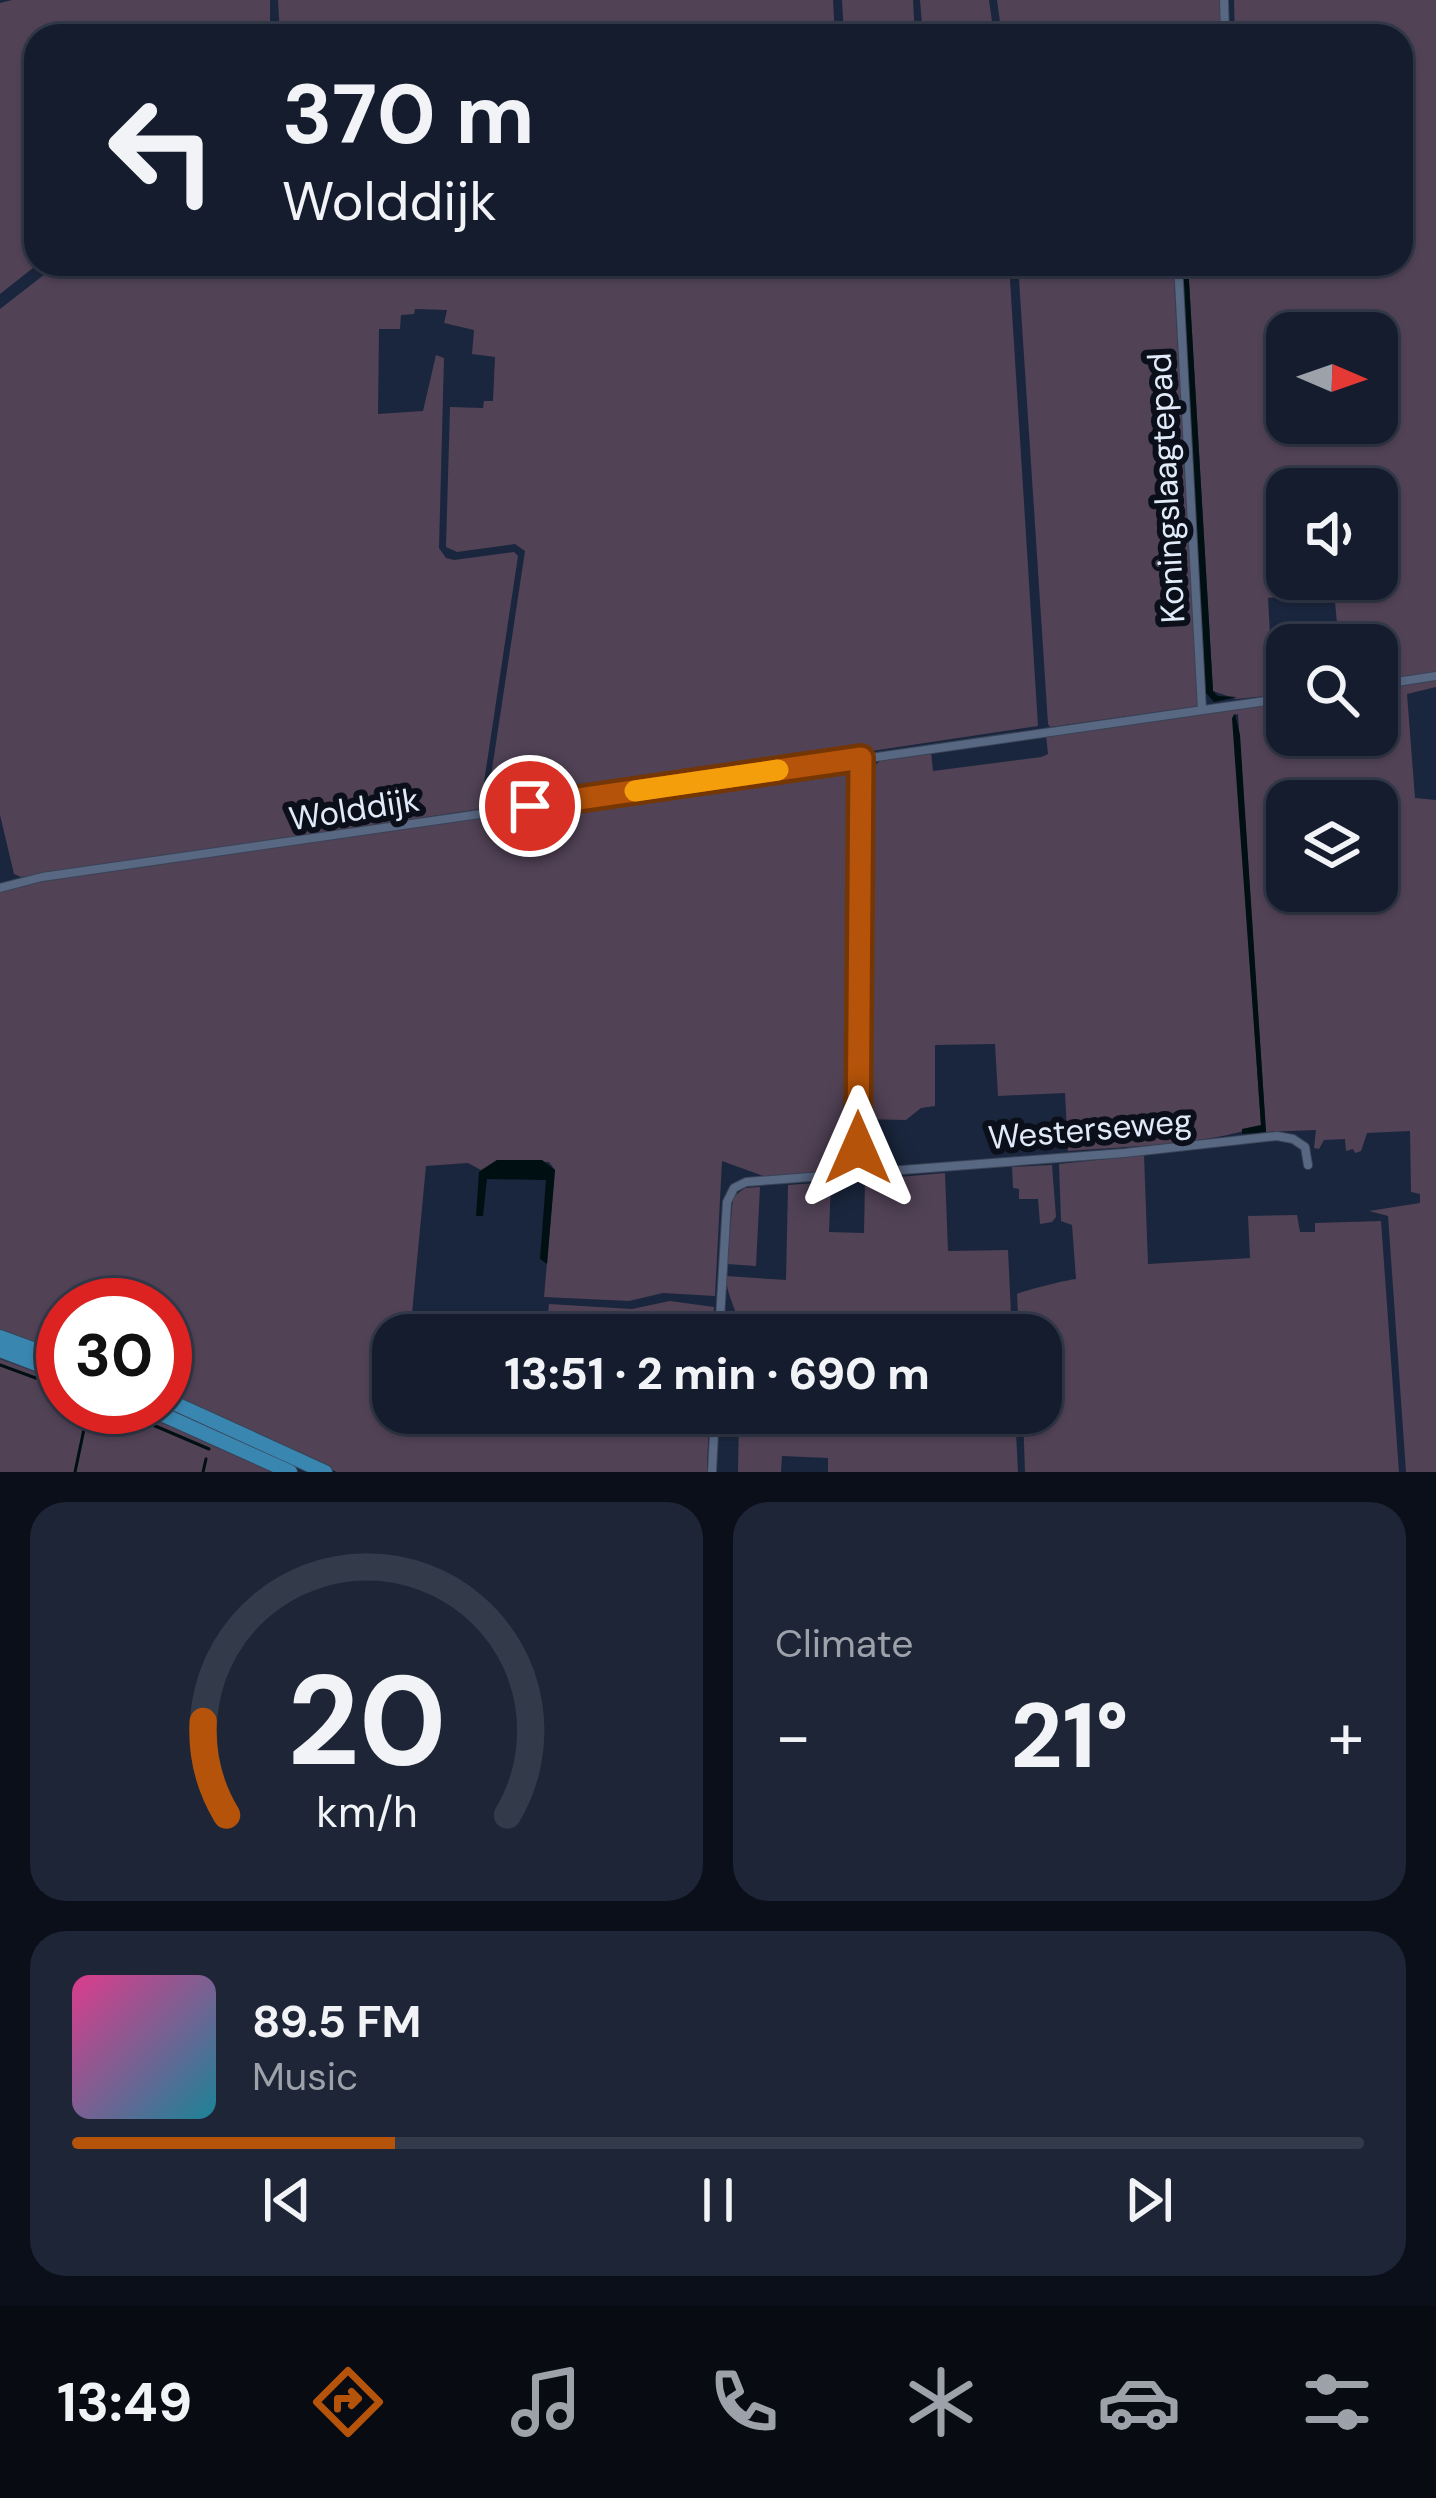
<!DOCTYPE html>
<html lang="en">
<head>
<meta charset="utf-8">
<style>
	:root { --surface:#141c2e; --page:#1d2536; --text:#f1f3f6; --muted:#9da1aa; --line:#333a4a; --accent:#b45309 }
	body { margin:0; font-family:"DM Sans",sans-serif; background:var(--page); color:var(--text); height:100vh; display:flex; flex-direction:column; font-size:45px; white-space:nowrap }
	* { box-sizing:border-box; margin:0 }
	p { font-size:39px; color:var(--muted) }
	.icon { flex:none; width:66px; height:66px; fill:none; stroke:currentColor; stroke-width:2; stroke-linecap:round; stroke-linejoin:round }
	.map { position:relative; height:1472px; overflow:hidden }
	.panel { display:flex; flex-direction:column; gap:30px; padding:30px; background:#0b0f19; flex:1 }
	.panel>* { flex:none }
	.banner { position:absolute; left:24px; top:24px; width:1389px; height:252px; border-radius:36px; box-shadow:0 3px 9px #0004,0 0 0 3px var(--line); background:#141c2e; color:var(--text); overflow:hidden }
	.needle { width:78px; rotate:92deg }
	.tools { position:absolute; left:1266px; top:312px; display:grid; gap:24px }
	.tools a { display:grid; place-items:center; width:132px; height:132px; border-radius:24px; background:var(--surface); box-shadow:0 3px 9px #0004,0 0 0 3px var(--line); font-size:60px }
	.speed { position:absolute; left:36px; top:1278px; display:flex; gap:24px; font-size:60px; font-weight:700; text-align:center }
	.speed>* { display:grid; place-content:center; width:156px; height:156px; border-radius:50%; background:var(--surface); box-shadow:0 3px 9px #0004,0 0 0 3px var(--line); line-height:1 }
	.speed .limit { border:18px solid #d22; background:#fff; color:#111 }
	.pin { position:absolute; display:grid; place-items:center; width:102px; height:102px; color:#fff; margin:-51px; border:6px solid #fff; border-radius:50%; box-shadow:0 3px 12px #0007 }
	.me { position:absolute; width:132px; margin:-66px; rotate:0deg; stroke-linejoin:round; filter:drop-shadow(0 0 9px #0008) }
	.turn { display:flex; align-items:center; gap:42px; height:252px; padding:0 60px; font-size:54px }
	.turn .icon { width:156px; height:156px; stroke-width:2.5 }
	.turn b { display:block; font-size:84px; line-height:102px }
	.big { font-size:90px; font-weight:800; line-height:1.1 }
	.panel .tile { flex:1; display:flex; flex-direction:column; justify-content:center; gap:18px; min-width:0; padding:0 42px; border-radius:36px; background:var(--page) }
	.panel .dial { align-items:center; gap:0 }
	.dial svg { height:312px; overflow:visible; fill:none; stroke:var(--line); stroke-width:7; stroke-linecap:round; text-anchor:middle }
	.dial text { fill:var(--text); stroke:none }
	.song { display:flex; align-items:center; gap:36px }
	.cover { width:144px; height:144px; border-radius:18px; background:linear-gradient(135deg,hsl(330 70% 55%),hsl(190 70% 35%)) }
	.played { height:12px; border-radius:6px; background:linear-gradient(90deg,var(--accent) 25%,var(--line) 25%) }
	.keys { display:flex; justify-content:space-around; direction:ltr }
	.heat { display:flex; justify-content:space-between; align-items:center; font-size:66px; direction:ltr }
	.panel .tiles { flex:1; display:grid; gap:30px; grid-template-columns:1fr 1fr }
	.tile:last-child { grid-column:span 2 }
	.trip { position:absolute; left:372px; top:1314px; width:690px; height:120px; border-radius:36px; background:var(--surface); box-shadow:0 3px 9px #0004,0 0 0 3px var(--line); font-weight:800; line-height:120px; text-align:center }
	.tabs { display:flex; height:192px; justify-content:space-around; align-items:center; background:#080b12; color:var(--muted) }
	.tabs .icon { width:84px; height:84px }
	.tabs .current { color:var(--accent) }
	.tabs b { font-size:54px; color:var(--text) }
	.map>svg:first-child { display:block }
</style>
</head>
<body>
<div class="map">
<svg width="1436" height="1472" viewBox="0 0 1436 1472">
	<rect width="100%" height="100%" fill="#1a263d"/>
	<g fill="#514256" fill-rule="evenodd">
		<path d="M12,0H270V36H36L38,264L0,294V3Z"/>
		<path d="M278,0H833L835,36H280Z"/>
		<path d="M842,0H913L915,36H844Z"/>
		<path d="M920,0H989L994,36H923Z"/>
		<path d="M997,0H1222V36H1002Z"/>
		<path d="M1234,0H1436V673L1377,681V645H1339L1334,591L1268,598L1273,689L1287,688V694L1236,699L1213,691L1188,264H1401V36H1235ZM1287,333H1377V423H1287ZM1287,489H1377V579H1287Z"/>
		<path d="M58,264H860L864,276H871L869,264H1009L1038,726L486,809L525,551L515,544L457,552L446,547L450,407L483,408L484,401H493L495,357L472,354L474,330L444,323L447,310L415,309L414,314L401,315L400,329H379L378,414L423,411L436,355L444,358L439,548L446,558L454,560L514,552L518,556L480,809L21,877L14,874L0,815V309Z"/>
		<path d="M1018,264H1173L1199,706L1050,727L1048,724Z"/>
		<path d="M1436,679V687L1407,694L1415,798L1436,800V1472H1406L1388,1216L1369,1211L1420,1203V1194L1411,1192L1410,1131L1367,1133L1361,1151L1355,1153L1353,1149L1346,1151L1345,1139L1324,1140L1319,1149L1314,1148L1316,1130L1266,1132L1238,714L1233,715L1261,1126C1204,1145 1132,1146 1068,1151L1065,1093L998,1096L995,1044L935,1045V1106L921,1108L906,1120L862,1119L868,782L869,770L885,757L931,751L933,771L1041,757L1048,754L1046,735L1287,701V735H1377V688ZM1287,801H1377V891H1287Z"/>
		<path d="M848,763L857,772L858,802L855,1074L849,1171L766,1177L722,1161L715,1296L663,1293L629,1301L544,1297L555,1170L549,1162L497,1160L481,1170L468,1163L426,1166L411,1324L437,1335H393V1413H709L707,1472H337L165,1394V1305H63V1352L0,1330V891L42,880Z"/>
		<path d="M1144,1155L1148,1264L1250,1258L1248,1216L1297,1215L1300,1232H1315V1223L1381,1221L1399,1472H1025L1023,1413H1041V1335H1019L1017,1294C1022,1291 1070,1279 1076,1279L1072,1225L1061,1221L1059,1164Z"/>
		<path d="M1052,1165L1056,1217L1052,1222L1040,1224L1038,1199H1019V1189L1013,1188L1012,1167Z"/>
		<path d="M945,1173L948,1251L1008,1250L1012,1335H740C740,1313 726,1297 726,1276L786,1280L788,1185L831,1182L829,1232L864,1233L865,1180Z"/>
		<path d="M760,1187L756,1266L727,1264L733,1197L745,1188Z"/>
		<path d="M670,1301L714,1307L713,1335H517L518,1323H547L549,1304L632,1309Z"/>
		<path d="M0,1359L63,1382V1407H127L272,1472H0Z"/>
		<path d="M739,1413H1015L1018,1472H828V1458L782,1456L781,1472H738Z"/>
	</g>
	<g fill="#000f12">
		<path d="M1181,264H1188L1213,691L1218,696L1237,697L1214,702L1206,693Z"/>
		<path d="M1235,714L1240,735L1266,1132L1242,1134V1129L1261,1125L1232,718Z"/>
		<path d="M497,1160H542L555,1170L547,1264L540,1259L546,1180L487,1179L483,1216H476L479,1172Z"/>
	</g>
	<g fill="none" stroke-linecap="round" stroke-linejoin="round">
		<g stroke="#000f12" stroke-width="3">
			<path d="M0,1365L63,1388"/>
			<path d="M111,1407L209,1449"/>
			<path d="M75,1472L88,1410"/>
			<path d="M203,1472L206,1459"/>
		</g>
		<g stroke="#3a4356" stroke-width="10">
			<g id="minor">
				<path d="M1224,0L1225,36"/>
				<path d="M1178,264L1202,710"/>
				<path d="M1377,685L1436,676"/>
				<path d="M0,888L42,877L1287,698"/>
				<path d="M858,1175L861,758"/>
				<path d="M719,1335L727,1202L734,1188L746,1182L1124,1153L1277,1136L1293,1139L1305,1147L1308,1165"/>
				<path d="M712,1472L715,1413"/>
			</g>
		</g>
		<g stroke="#3a4356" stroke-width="16">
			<g id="trunk">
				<path d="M0,1337L63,1360"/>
				<path d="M0,1350L63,1374"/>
				<path d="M165,1399L325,1472"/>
				<path d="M146,1407L290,1472"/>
			</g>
		</g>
		<use href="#minor" stroke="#586782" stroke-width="8"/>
		<use href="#trunk" stroke="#3986b0" stroke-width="14"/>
	</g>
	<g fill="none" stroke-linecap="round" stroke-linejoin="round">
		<g stroke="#753606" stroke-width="30">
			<path id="route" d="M530,806L861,758L858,1148"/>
		</g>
		<use href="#route" stroke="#b45309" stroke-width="21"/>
		<path stroke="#f59e0b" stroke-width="21" d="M635,791L778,770"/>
	</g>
	<g text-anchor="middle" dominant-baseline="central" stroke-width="12" stroke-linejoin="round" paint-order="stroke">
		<g font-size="33" fill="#e1eaf9" stroke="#0a0f1a">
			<text transform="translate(1166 488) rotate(-93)">Koningslaagtepad</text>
			<text transform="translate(354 809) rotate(-9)">Wolddijk</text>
			<text transform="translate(1090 1129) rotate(-5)">Westerseweg</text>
		</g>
	</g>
</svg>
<div class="tools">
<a><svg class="needle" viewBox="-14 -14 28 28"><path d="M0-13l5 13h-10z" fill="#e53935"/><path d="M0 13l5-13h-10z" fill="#9da1aa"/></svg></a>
<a><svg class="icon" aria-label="sound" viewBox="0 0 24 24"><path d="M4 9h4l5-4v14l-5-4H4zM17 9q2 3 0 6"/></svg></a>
<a><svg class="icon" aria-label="search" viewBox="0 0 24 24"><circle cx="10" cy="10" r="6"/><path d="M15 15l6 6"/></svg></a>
<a><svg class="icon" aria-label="layers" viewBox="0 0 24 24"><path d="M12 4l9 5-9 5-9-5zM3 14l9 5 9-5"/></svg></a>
</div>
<div class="speed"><div class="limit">30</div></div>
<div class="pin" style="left:530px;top:806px;background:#d93025"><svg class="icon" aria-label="arrive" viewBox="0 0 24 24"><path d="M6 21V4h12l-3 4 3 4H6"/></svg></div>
<svg class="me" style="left:858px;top:1148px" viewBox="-20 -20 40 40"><path d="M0-17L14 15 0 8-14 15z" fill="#b45309" stroke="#fff" stroke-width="4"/></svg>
<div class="trip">13:51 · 2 min · 690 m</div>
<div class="banner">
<div class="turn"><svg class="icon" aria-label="left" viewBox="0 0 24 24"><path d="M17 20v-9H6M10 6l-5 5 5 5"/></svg><div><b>370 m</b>Wolddijk</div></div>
</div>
</div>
<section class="panel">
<div class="tiles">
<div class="tile dial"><svg viewBox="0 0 100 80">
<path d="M14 69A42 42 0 1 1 86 69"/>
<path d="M14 69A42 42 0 0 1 8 45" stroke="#b45309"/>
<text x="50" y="56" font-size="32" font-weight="700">20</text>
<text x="50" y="72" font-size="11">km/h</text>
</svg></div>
<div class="tile"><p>Climate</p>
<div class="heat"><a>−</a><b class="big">21°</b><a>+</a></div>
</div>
<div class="tile">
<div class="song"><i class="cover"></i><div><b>89.5 FM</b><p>Music</p></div></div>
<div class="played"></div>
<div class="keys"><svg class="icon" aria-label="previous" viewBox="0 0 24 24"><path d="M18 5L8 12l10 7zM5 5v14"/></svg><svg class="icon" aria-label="pause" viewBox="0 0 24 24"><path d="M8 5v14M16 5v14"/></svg><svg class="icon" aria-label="next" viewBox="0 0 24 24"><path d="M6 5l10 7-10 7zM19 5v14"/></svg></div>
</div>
</div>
</section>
<nav class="tabs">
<b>13:49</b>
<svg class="icon current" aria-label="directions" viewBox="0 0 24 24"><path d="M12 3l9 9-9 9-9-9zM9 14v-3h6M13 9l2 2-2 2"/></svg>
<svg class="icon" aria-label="music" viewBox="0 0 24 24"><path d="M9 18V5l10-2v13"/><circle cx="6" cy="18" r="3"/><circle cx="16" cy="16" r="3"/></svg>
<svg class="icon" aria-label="phone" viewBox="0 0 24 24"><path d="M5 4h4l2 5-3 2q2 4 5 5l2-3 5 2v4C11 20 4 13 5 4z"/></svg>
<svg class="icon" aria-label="climate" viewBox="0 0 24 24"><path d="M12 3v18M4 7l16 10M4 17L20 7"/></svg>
<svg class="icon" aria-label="car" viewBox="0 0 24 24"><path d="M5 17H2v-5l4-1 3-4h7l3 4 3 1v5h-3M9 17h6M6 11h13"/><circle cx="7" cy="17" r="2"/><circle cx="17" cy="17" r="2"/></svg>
<svg class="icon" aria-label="filters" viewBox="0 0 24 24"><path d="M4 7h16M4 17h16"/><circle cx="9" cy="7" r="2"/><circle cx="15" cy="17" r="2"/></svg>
</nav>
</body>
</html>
